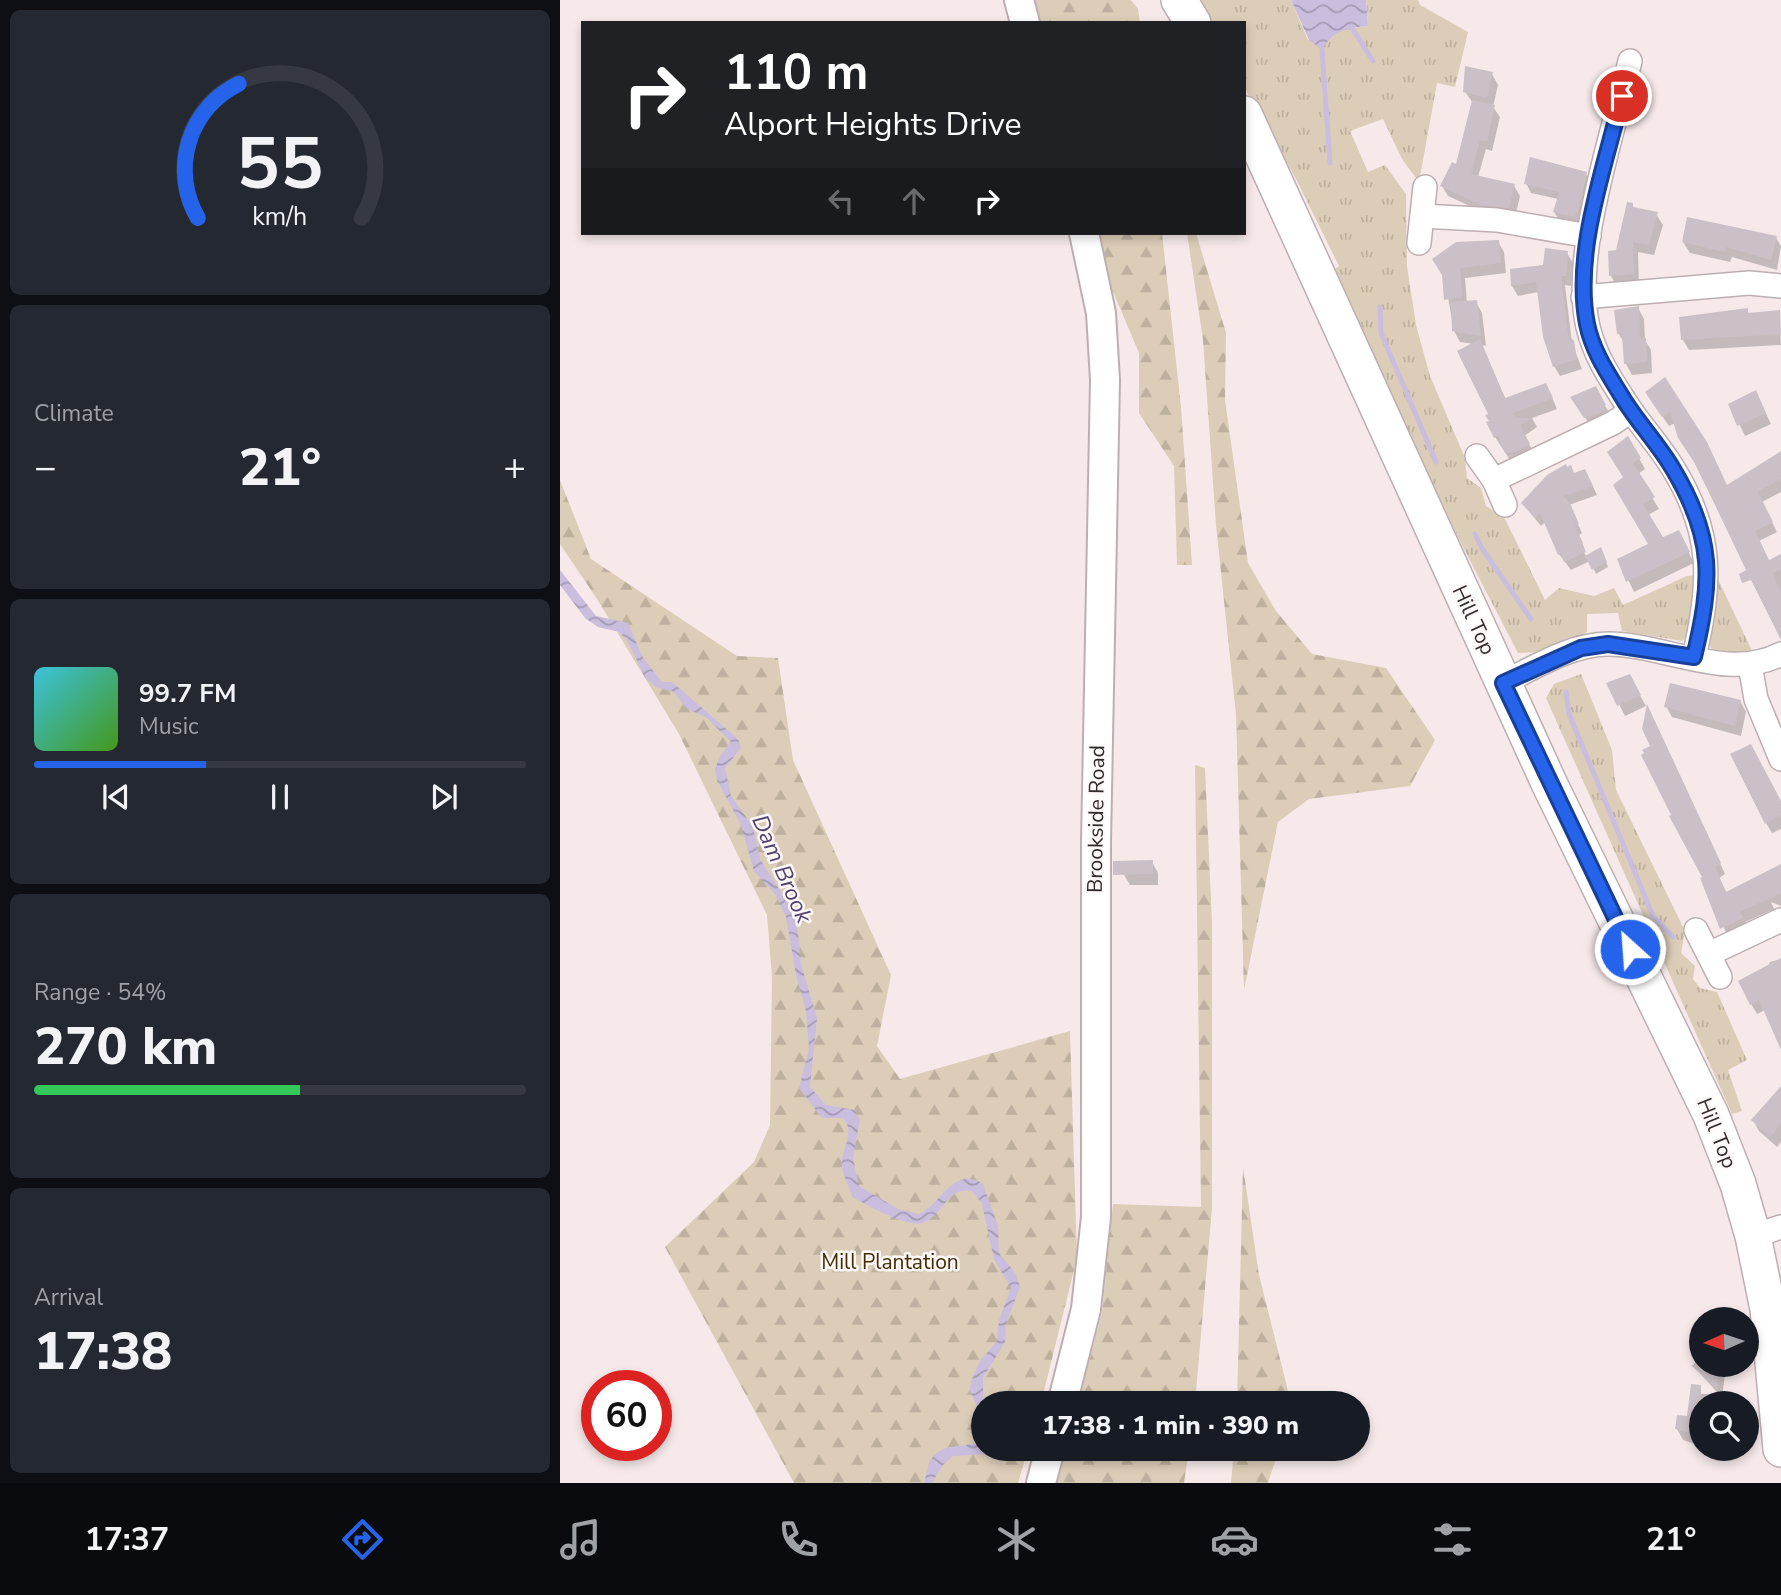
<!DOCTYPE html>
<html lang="en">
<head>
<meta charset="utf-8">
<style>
	:root { --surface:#171b24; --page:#242831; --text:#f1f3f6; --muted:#9ea1a6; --line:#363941; --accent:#2563eb }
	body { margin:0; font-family:"Nunito Sans",sans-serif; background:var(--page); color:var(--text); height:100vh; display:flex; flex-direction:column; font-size:26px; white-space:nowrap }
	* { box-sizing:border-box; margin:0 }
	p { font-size:23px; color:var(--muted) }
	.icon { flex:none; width:38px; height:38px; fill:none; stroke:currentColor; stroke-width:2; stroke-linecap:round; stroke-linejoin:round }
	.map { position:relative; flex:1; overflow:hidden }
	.side { display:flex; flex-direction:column; gap:10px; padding:10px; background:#0d0f14; width:560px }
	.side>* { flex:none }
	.banner { position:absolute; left:21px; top:21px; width:665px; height:214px; border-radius:0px; box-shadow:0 4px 10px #0003; background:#202124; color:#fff; overflow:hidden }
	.needle { width:46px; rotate:267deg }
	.fabs { position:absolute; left:1129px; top:1307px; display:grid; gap:14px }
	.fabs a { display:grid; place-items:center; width:70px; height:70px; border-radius:50%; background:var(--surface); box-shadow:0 4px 10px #0003; font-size:35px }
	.speed { position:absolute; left:21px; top:1370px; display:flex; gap:14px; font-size:35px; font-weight:700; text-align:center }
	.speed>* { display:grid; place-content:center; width:91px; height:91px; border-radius:50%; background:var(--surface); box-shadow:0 4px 10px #0003; line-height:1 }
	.speed .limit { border:10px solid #d22; background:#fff; color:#111 }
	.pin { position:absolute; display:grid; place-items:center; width:60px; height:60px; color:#fff; margin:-30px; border:4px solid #fff; border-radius:50%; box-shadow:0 2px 7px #0007 }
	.me { position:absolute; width:77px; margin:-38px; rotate:334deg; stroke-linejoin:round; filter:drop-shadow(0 0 5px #0008) }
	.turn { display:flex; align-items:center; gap:24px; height:147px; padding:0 28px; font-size:32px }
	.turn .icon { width:91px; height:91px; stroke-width:2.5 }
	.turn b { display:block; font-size:49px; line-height:60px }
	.lanes { display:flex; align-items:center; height:66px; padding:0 28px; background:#0003; justify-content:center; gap:35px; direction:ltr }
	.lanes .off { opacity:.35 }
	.big { font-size:52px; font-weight:800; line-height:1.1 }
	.side .tile { flex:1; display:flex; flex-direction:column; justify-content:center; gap:10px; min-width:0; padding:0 24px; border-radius:10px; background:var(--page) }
	.side .dial { align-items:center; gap:0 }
	.dial svg { height:182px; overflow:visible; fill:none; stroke:var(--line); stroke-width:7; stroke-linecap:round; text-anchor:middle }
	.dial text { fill:var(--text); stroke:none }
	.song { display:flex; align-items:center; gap:21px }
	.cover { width:84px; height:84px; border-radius:10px; background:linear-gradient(135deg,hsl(190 70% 55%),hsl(100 70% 35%)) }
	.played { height:7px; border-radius:4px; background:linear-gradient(90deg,var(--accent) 35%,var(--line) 35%) }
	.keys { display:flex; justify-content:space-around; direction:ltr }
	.heat { display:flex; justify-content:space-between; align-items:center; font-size:38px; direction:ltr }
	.charge { height:10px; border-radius:5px; background:linear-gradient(90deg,#34c759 54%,var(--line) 0) }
	.trip { position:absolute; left:411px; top:1391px; width:399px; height:70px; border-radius:35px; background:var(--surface); box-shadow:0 4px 10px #0003; font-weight:800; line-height:70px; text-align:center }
	.menu { display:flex; height:112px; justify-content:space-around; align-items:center; background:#090b0e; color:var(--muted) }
	.menu .icon { width:49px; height:49px }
	.menu .on { color:var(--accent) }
	.menu b { font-size:32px; color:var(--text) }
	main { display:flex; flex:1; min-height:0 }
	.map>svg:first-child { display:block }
</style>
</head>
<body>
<main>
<section class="side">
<div class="tile dial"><svg viewBox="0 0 100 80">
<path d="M14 69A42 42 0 1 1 86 69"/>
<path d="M14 69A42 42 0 0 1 32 10" stroke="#2563eb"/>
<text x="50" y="56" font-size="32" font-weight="700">55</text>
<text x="50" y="72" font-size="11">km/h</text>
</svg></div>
<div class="tile"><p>Climate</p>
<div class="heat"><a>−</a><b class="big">21°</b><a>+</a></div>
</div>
<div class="tile">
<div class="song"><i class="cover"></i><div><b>99.7 FM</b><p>Music</p></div></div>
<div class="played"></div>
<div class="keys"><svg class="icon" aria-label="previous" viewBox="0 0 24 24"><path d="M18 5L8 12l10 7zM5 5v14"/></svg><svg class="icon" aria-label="pause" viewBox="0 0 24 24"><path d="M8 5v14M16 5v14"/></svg><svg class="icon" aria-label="next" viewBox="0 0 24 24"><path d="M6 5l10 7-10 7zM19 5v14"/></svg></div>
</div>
<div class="tile"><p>Range · 54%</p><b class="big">270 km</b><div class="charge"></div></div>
<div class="tile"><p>Arrival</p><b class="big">17:38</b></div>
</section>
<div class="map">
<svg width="1221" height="1483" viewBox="0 0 1221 1483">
	<defs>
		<pattern id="grass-tufts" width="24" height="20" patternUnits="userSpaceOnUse" patternTransform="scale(1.75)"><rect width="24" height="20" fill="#dccdb8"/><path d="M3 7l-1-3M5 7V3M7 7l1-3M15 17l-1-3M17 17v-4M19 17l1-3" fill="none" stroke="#bdb09e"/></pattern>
		<pattern id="forest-firs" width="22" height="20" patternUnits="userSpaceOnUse" patternTransform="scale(1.75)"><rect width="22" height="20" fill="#dccdb8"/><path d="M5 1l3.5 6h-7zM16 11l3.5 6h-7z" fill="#bdb09e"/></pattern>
		<pattern id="water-waves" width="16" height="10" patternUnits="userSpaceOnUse" patternTransform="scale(1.75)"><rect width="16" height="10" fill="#cabdde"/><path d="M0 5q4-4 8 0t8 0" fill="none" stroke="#a59ab4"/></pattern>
	</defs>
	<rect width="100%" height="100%" fill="#f7e9ea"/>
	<g fill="url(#grass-tufts)">
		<path d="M636,0H731L748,40H768L782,29L808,26L806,0H858L860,5L908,32L895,87L877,83L859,182L842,159L823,119L790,131L808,172L825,165L846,194L847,266L856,325L870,376L905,458L907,478L921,488L926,506L944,517L985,600L999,588L1034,596L1054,588L1063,605L1127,576L1139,575L1129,635L1122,641L1062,631L1058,613L1027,614V632L981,652L958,653L875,493L775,269L779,266L736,179L684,87V23H648Z"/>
		<path d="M1157,577L1193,653L1159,656L1151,649L1149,640Z"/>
		<path d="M1021,674L1052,750L1056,790L1125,931L1121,953L1135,966L1133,979L1140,988L1157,992L1187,1060L1168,1070L1182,1111L1172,1114L986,698L994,684Z"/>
	</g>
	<g fill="url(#forest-firs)">
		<path d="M474,0H571L578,9L580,23H480Z"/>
		<path d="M535,233H602L621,407L632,565H617L614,466L579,413V353L546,275Z"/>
		<path d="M627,233H636L666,333L665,400L688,563L716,611L752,654L826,668L875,740L850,786L749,799L718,822L684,990L676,715L656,525L643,340Z"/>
		<path d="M0,480L31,559L177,656L218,658L233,760L331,975L317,1046L340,1079L510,1031L517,1258L481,1403L424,1404V1449H468L458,1483H234L105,1247L194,1162L210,1125L212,977L207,915L119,734L37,599L0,544Z"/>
		<path d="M635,765L645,768L652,922V1208L635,1403H518L542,1313L553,1204L641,1207Z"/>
		<path d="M683,1167L699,1275L731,1403H677Z"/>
		<path d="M506,1449H629L624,1483H497Z"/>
		<path d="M674,1449H719L708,1483H671Z"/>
	</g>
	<g fill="url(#water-waves)">
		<path d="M731,0H806L808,26C787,28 773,30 762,50L749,40Z"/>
		<path d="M0,570L36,616L68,623L83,658L102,682H112L178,739L181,748L165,768L171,796L193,827L200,859L231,908L237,924L241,964L257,1018L250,1087L266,1105L294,1110L300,1120L293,1158L299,1186L338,1209L359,1214C382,1204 393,1165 423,1184L438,1226L439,1253L456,1274L460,1287L446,1324L445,1342L423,1378V1420L410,1391L411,1381L420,1361L437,1341L439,1320L451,1288L434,1259L422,1204L412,1191C386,1187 384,1215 363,1223C348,1228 305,1205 292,1196C289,1187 284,1177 282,1168C279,1151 297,1133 283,1118H262L239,1088L249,1049L246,1011L236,975L226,917L215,894L194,871L181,825L157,780L155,769L160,756L171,742L147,718L126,708L114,692L96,687L86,679L67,640L59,632L38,627L25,618L0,585Z"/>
		<path d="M423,1440L424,1449H433L429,1454L393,1456L382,1466L372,1483H365C371,1435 395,1453 423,1440Z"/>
	</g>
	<g fill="#0003">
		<path d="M906,68L932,74L938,85L933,107L940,117L932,151L926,149L918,177L954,186L960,196L955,218L929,215L888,196L882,186L897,167L913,103L905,92Z"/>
		<path d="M1026,174L1031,183L1019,226L1000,221L994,212L998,199L971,193L966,183Z"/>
		<path d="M1072,204L1074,209L1096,214L1103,225L1094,255L1078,252L1079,285L1057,287L1051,276L1049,252H1057Z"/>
		<path d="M1216,238L1221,246L1217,270L1172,257L1170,262L1130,253L1123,242Z"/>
		<path d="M938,242L944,252L946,273L905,278L907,303L916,302L922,313L926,346L921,345L946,400L991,395L997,409L972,418L977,427L964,436L975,454L952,463L935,437L914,344L900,342L894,331L884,275Z"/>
		<path d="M1007,253L1013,263L1011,286L1005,285L1012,343L1022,369L1000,376L994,366L979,292L958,296L952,286V271L985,267Z"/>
		<path d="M1078,308L1084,319L1085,340L1091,350L1092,373L1072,375L1066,364L1064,343L1059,334Z"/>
		<path d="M1187,310L1189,314L1219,312L1221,345L1129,350L1123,340Z"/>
		<path d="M1105,380L1167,487L1221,453V492L1202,502L1217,532L1199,541L1209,562L1221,556V639L1115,423L1109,426L1093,403Z"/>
		<path d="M1035,388L1051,416L1032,428L1019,408Z"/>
		<path d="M1201,403L1211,424L1185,436L1170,405Z"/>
		<path d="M1068,438L1085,469L1078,474L1099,509L1088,515L1102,539L1124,543L1134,563L1074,592L1059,560L1091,545L1065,478Z"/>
		<path d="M1014,475L1030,480L1037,495L1009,505L1022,533L1019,535L1023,543L1020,545L1026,556L1043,554L1048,567L1036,574L1030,561L1011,570L999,554L985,522L981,526L963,504Z"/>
		<path d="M1069,676L1086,706L1065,716L1049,684Z"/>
		<path d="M1180,701L1186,712L1181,736L1112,717L1106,706Z"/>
		<path d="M1092,716L1165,874L1159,878L1167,893L1221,867V906L1211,902L1214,909L1185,922L1187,928L1168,938L1145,877L1114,816L1092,747Z"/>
		<path d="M1221,804V829L1212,833L1206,823Z"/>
		<path d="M592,862L598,873V885H570L564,875Z"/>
		<path d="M1221,959V1045L1205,1010L1197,1014L1191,1004L1210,962Z"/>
		<path d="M1221,1087V1142L1217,1147L1199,1131L1193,1120Z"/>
		<path d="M1141,1357V1365H1168L1170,1369L1165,1374L1162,1398L1133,1365Z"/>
		<path d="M1135,1393L1155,1395L1160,1404H1141V1446L1123,1440L1117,1429L1129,1418Z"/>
	</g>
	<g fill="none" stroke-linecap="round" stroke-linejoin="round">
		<g stroke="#cabdde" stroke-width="5">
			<path d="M792,28L813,61"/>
			<path d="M762,50L770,163"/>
			<path d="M820,307L821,333L876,462"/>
			<path d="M915,534L921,547L971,619"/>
			<path d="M1006,692L1009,714L1093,916L1113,937"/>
		</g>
	</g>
	<g fill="#cbc0c7">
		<path d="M905,66L933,72L927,98L903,92Z"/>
		<path d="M912,100L935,105L927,141L920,140L911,174L955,184L949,208L921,205L880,186L892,162L896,164Z"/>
		<path d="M970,157L1027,172L1018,213L1016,212L1015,217L993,212L999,192L964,184Z"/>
		<path d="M1067,202L1073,203V207L1098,212L1089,245L1073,242L1074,274L1049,276L1048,251L1056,250Z"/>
		<path d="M1127,217L1217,236L1211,260L1166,247L1165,252L1122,242Z"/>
		<path d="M939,240L941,263L900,268L902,297L884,300L882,275L872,259L896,242Z"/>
		<path d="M985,248L1008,251L1006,276H1001L1008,334L1014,341L1017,359L993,367L983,337L976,282L951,286L950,269L983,265Z"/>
		<path d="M917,300L921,336L892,331L891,302Z"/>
		<path d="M1079,306L1080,338H1086L1087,362L1064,364L1062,334H1057L1054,310Z"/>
		<path d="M1188,308V313L1220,310L1221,334L1121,340L1119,317Z"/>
		<path d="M920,339L945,398L986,383L993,398L953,413L956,418H973L960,425L970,444L952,453H945L938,436L934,438L926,422L929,421L925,415L928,414L897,351Z"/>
		<path d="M1105,377L1147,442L1167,485L1221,451V479L1198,492L1213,522L1195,531L1209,560L1221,554V570L1212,573L1221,591V640L1191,580L1182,583L1179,574L1186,570L1136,465L1118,438L1110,412L1102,417L1085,392Z"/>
		<path d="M1036,386L1046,405L1043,407L1045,411L1024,418L1010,397Z"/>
		<path d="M1196,390L1206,413L1177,426L1168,404Z"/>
		<path d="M1068,436L1081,458L1073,463L1095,497L1083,504L1103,537L1119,530L1130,552L1066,582L1057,559L1088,544L1053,485L1063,477L1047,452Z"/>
		<path d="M1006,464L1007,467L1011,465L1014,473L1025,469L1033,486L1003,496L1010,503L1019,524L1015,525L1026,552L1004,562L1001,554L998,555L980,513L975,518L961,503L987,475Z"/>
		<path d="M1041,547L1047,562L1032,570L1025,556Z"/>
		<path d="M1070,674L1081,695L1057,706L1046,683Z"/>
		<path d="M1110,683L1181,700L1175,726L1104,707Z"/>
		<path d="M1087,704L1161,863L1155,867L1166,892L1221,864V893L1180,912L1183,918L1160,929L1140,878L1142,877L1109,816L1111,815L1081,755L1084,753L1082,750L1090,746L1082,729Z"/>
		<path d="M1191,744L1221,801V815L1205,824L1170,754Z"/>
		<path d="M593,860V874L553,875V861Z"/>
		<path d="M1221,958V1050L1199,1000L1190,1005L1178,981Z"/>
		<path d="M1221,1086V1124L1210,1137L1191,1120Z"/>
		<path d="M1131,1365H1159L1157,1390Z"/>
		<path d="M1131,1384L1141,1385V1436L1115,1429L1117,1415L1127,1416Z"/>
	</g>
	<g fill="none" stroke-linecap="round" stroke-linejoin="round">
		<g stroke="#bdafb1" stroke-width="26">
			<g id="minor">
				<path d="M1070,61C1053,135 1011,255 1028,327C1035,356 1050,378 1066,403C1080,425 1099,445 1113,468C1154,534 1151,584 1134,657"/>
				<path d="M862,216L937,220L1029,236"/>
				<path d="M859,243L865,187"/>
				<path d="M1023,297L1189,283L1221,286"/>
				<path d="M917,456L934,480L945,505"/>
				<path d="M934,480L1053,423L1071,411"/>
				<path d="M1190,665L1196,699L1221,759"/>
				<path d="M943,683C975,667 1012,644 1048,644C1104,644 1168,682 1221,654"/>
				<path d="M1136,930L1160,977"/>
				<path d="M1149,954L1221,920"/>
				<path d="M1193,1236L1221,1227"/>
			</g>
		</g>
		<g stroke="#bdafb1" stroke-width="32">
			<g id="tertiary">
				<path d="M459,0L465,23"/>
				<path d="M502,1404L526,1309L536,1217V842L545,380L541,313L524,233"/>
				<path d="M481,1483L490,1449"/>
			</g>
		</g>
		<g stroke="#bdafb1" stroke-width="38">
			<g id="primary">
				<path d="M619,0L633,23"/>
				<path d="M684,114L989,783L1151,1115L1178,1184L1193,1236L1208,1309L1221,1449"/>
			</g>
		</g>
		<use href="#minor" stroke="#fff" stroke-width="23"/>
		<use href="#tertiary" stroke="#fff" stroke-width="28"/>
		<use href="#primary" stroke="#fff" stroke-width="35"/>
	</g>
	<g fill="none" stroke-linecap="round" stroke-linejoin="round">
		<g stroke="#184099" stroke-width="18">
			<path id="route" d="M1062,96C1045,167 1013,252 1027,324C1033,353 1049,375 1064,400C1079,424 1099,445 1113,469C1155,539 1152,581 1134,657L1048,644L1021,648L943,683L1070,949"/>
		</g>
		<use href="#route" stroke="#2563eb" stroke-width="12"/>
	</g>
	<g text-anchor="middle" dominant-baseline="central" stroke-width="5" stroke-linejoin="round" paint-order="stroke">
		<g font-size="21" fill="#322c2d" stroke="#fef8f9">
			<text transform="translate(914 620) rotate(65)">Hill Top</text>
			<text transform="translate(536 819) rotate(-89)">Brookside Road</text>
			<text transform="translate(1157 1133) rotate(68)">Hill Top</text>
		</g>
		<g font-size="21" fill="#442c04" stroke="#fef8f9">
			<text x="330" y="1262">Mill Plantation</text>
		</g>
		<g font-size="23" font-style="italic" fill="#55416f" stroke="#fef8f9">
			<text transform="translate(222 869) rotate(66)">Dam Brook</text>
		</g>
	</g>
</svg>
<div class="fabs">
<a><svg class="needle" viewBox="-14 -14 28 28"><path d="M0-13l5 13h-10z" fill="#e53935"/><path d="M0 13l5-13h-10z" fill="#9ea1a6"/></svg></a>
<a><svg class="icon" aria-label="search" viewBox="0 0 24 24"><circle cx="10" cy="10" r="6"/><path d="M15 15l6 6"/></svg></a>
</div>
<div class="speed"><div class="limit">60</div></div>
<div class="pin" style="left:1062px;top:96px;background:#d93025"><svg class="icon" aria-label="arrive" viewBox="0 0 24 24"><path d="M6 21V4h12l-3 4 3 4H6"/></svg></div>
<svg class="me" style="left:1070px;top:949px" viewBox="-20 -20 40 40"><circle r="17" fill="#2563eb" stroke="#fff" stroke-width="3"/><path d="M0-11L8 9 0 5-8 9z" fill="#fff"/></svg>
<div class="trip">17:38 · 1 min · 390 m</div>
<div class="banner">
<div class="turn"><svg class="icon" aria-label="right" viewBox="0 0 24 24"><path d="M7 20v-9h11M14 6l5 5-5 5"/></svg><div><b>110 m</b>Alport Heights Drive</div></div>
<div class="lanes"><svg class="icon off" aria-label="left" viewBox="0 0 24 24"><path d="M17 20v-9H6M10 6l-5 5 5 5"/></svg><svg class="icon off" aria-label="ahead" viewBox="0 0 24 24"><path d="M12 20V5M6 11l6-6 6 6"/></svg><svg class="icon" aria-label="right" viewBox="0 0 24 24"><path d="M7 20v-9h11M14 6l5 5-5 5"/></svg></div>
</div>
</div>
</main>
<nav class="menu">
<b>17:37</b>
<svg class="icon on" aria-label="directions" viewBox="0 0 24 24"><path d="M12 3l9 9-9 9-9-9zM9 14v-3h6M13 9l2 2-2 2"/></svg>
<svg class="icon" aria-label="music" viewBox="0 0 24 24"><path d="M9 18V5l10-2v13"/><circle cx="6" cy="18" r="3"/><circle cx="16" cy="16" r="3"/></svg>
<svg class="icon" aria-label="phone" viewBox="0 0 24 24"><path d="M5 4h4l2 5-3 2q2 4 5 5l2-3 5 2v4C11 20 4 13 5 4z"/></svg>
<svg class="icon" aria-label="climate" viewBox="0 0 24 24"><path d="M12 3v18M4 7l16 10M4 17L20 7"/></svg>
<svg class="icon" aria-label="car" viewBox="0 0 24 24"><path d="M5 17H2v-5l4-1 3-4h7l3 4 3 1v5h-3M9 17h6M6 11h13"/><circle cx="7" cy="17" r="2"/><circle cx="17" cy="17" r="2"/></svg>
<svg class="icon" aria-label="filters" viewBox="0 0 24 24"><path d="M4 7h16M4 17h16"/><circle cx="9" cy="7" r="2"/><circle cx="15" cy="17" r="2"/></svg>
<b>21°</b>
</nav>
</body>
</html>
